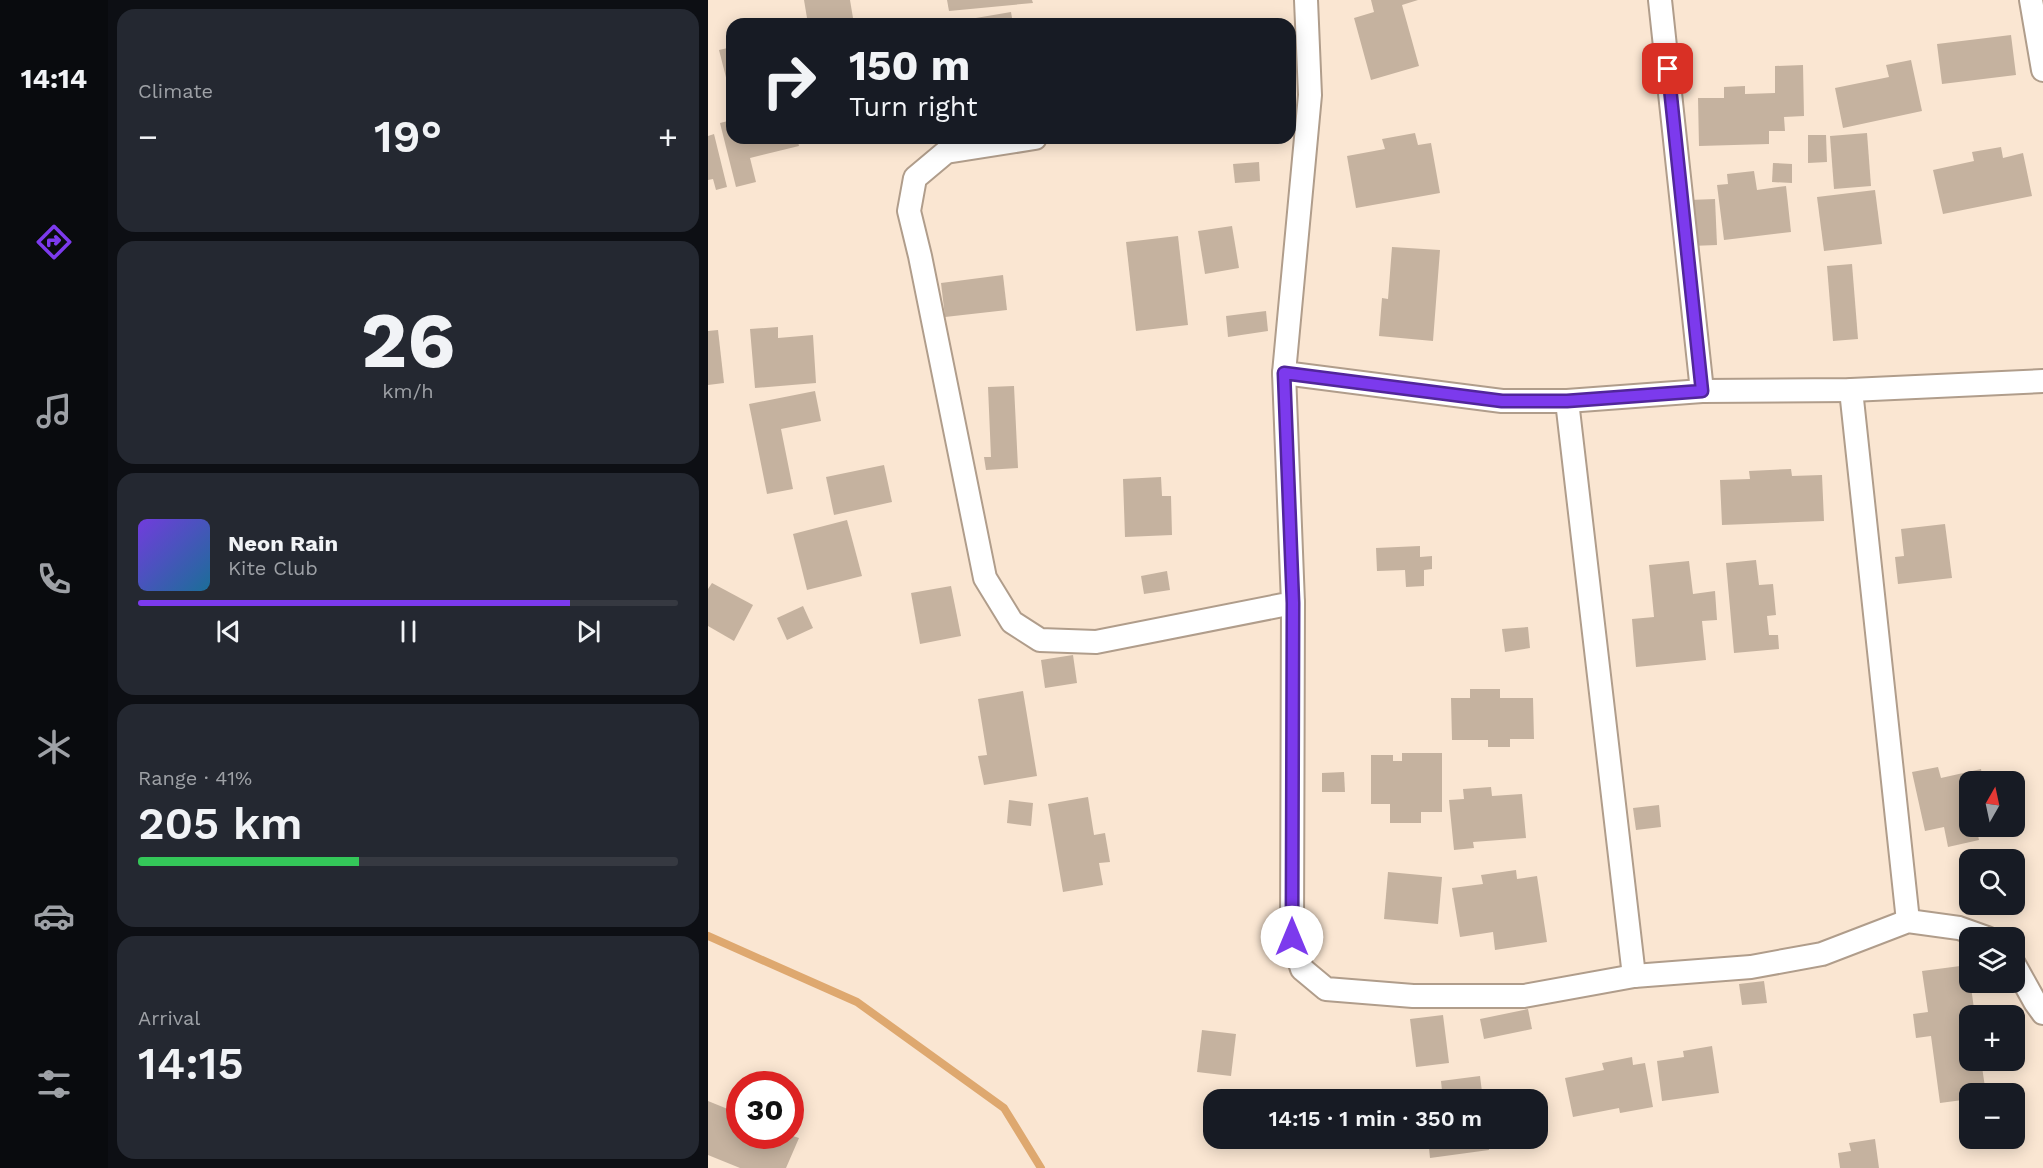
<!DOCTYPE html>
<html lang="en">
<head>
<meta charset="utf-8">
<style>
	:root { --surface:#171b24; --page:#242831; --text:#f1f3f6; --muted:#9ea1a6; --line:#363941; --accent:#7c3aed }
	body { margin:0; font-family:"Work Sans",sans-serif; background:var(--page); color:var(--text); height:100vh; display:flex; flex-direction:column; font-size:22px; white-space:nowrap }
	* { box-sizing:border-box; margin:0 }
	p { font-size:20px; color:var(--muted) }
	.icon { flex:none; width:33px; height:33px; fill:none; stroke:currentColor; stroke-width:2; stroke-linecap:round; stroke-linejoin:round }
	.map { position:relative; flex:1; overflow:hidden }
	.sheet { display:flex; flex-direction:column; gap:9px; padding:9px; background:#0d0f14; width:600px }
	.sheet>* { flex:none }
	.guide { position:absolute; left:18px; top:18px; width:570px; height:126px; border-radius:18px; box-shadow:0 3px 15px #0003; background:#171b24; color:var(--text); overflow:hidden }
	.needle { width:39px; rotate:9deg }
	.buttons { position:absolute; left:1251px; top:771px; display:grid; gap:12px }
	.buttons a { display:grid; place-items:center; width:66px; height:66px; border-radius:12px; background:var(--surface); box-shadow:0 3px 15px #0003; font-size:30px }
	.speed { position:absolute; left:18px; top:1071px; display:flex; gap:12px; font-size:30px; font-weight:700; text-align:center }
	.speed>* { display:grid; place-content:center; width:78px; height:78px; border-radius:50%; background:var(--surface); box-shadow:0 3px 15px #0003; line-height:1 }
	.speed .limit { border:9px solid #d22; background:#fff; color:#111 }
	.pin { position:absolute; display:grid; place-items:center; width:51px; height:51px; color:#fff; margin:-26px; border-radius:12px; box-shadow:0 3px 9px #0006 }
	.me { position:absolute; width:66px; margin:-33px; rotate:0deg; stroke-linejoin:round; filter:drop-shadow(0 0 4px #0008) }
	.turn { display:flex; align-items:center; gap:21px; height:126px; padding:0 24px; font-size:27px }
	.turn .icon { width:78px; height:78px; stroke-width:2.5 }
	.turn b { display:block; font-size:42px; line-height:51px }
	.big { font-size:45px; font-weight:600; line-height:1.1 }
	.sheet .tile { flex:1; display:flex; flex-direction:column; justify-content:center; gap:9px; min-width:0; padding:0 21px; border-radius:18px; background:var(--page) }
	.sheet .dial { align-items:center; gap:0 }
	.dial b { font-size:78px; line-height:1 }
	.song { display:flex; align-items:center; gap:18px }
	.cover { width:72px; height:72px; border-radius:9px; background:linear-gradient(135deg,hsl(260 70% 55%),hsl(200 70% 35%)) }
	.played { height:6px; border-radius:3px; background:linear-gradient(90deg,var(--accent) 80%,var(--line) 80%) }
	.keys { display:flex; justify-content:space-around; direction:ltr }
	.heat { display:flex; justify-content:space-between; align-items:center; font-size:33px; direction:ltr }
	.charge { height:9px; border-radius:4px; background:linear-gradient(90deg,#34c759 41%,var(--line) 0) }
	.trip { position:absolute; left:495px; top:1089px; width:345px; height:60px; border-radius:18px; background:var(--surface); box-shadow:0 3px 15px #0003; font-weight:600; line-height:60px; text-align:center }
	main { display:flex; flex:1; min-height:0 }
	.menu { display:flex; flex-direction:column; width:108px; justify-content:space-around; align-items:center; background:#090b0e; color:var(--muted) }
	.menu .icon { width:42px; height:42px }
	.menu .selected { color:var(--accent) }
	.menu b { font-size:27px; color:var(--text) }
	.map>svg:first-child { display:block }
</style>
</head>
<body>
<main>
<nav class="menu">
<b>14:14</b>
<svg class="icon selected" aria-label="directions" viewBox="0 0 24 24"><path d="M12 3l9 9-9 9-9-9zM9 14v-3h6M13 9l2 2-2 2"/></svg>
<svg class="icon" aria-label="music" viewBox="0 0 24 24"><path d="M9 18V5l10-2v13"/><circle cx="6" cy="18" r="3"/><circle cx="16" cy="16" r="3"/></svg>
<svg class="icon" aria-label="phone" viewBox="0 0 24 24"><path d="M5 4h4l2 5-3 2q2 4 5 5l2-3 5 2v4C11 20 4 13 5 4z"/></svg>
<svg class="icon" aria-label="climate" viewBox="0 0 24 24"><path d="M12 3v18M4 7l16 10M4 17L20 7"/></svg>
<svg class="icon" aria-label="car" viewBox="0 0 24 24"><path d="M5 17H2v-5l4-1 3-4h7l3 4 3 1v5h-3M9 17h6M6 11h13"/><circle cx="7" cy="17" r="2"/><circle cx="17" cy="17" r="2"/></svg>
<svg class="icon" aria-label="filters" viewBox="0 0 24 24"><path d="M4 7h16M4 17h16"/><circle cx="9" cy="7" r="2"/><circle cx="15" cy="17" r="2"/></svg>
</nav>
<section class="sheet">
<div class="tile"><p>Climate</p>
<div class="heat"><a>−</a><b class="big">19°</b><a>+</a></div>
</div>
<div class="tile dial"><b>26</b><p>km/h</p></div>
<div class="tile">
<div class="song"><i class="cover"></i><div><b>Neon Rain</b><p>Kite Club</p></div></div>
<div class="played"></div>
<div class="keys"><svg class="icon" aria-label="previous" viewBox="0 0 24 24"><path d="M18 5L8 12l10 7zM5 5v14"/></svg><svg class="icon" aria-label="pause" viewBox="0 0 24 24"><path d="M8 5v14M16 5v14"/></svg><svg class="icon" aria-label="next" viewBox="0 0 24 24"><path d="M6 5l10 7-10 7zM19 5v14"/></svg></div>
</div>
<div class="tile"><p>Range · 41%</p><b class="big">205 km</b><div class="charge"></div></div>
<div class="tile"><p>Arrival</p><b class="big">14:15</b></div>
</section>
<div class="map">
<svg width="1335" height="1168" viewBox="0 0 1335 1168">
	<rect width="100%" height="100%" fill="#fae6d2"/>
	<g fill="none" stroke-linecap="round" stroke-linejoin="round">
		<path stroke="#dea86f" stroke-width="8" d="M0,936L149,1002L296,1108L333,1168"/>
	</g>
	<g fill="#c5b29f">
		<path d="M96,0H142L146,24H100Z"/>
		<path d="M239,0H324L325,3L241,11Z"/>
		<path d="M663,0H710L694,5L711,66L663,80L646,18L666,12Z"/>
		<path d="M303,12L305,24H263L262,19Z"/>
		<path d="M1303,35L1308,75L1234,84L1229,44Z"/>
		<path d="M24,47V96L23,97L11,50Z"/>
		<path d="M1203,60L1214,111L1135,128L1127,88L1181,77L1178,65Z"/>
		<path d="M1095,65L1096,116L1076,117L1077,131H1061V144L991,146L990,98H1016V87L1037,86V94L1067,93V66Z"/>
		<path d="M24,120V138H89L91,146L42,158L48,182L28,187L12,123Z"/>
		<path d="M707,133L710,145L723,143L732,193L648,208L639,156L677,149L674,139Z"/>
		<path d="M1159,133L1163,186L1126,189L1122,136Z"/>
		<path d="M6,134L19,187L8,190L5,179L0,180V136Z"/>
		<path d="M1100,135H1118L1119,162L1100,163Z"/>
		<path d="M1293,147L1295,158L1315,153L1324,196L1235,214L1225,170L1266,161L1264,152Z"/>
		<path d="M551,162L552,181L527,183L525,164Z"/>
		<path d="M1065,163L1084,164V183L1064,182Z"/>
		<path d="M1046,171L1049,190L1078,186L1083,232L1016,240L1009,185L1020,184L1019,174Z"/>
		<path d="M1167,190L1174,244L1116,251L1109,197Z"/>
		<path d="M1007,199L1009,245L983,246L981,200Z"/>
		<path d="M524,226L531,268L497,274L490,231Z"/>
		<path d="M470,236L480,325L428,331L418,242Z"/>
		<path d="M684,247L732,250L725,341L671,336L674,298L680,299Z"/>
		<path d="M1144,264L1150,339L1125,341L1119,266Z"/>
		<path d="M295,275L299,310L237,317L233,283Z"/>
		<path d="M558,311L560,331L520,337L518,316Z"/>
		<path d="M70,327V338L105,335L108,383L47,388L42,329Z"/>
		<path d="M10,330L16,383L0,385V331Z"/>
		<path d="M306,386L310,468L278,470L276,457H283L280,387Z"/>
		<path d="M107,391L113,421L73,429L85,489L59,494L41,404Z"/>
		<path d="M176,465L184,502L126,515L118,477Z"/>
		<path d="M1083,469L1084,476L1114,475L1116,521L1014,525L1012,480L1042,479L1041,471Z"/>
		<path d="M453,477L454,496H463L464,535L417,537L415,479Z"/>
		<path d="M139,520L154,576L99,590L85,534Z"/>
		<path d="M1237,524L1244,578L1190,584L1187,557L1196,556L1193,529Z"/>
		<path d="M712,546V557L724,556V569L716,570V586L698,587L697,570L669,571L668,548Z"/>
		<path d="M1048,560L1051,585L1065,584L1068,615L1059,616L1061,635H1070L1071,649L1026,653L1018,563Z"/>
		<path d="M981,561L985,594L1007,591L1009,620L994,621L998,660L928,667L924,619L946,617L941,565Z"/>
		<path d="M459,571L462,590L436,594L433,576Z"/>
		<path d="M4,583L45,605L26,641L0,626V589Z"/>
		<path d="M243,586L253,636L212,644L203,593Z"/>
		<path d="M95,606L105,628L79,640L69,618Z"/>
		<path d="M820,627L822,648L797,652L794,629Z"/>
		<path d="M365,655L369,683L337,688L333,660Z"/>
		<path d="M762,689H792V698H825L826,739H802V747H780V740H744L743,698H762Z"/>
		<path d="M315,691L329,776L276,785L270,756L279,755L270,699Z"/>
		<path d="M694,753H734V812H713V823H682V804H663V755H685V761H694Z"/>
		<path d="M1230,767L1233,778L1273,769L1275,782H1262V826H1268L1271,840L1240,847L1236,827L1217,831L1204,772Z"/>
		<path d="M636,772L637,792H614V773Z"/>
		<path d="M783,787L784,796L814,794L818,838L765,842L766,848L746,850L741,800L756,799L755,789Z"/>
		<path d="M380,797L386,835L397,833L402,862L391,863L395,885L355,892L340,804Z"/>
		<path d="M301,800L325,803L323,826L299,823Z"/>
		<path d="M951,805L953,827L928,830L925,808Z"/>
		<path d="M808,870L809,879L829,876L839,942L787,950L785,932L752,937L744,888L775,884L773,875Z"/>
		<path d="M680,872L734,877L730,924L676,919Z"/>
		<path d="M1260,965L1267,1016H1262V1060H1273L1278,1094H1262V1099L1232,1103L1223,1036L1208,1038L1205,1014L1220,1012L1214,971Z"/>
		<path d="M1056,981L1059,1003L1034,1005L1031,984Z"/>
		<path d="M820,1009L824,1029L776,1039L772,1019Z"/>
		<path d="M735,1015L741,1063L708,1067L702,1019Z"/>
		<path d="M494,1030L528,1034L523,1076L489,1072Z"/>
		<path d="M1004,1046L1011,1093L954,1101L949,1061L976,1057L975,1051Z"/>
		<path d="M924,1057L925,1065L937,1063L945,1107L912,1113L911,1108L865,1117L857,1078L896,1070L894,1063Z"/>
		<path d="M772,1076L775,1100H735L733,1081Z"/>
		<path d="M0,1101L32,1114V1136L82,1135L91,1138L78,1168H32L0,1155Z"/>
		<path d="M720,1138H780L781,1150L722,1158Z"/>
		<path d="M1167,1139L1171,1168H1132L1130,1153L1143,1151L1141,1143Z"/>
	</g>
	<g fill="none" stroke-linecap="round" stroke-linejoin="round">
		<g stroke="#b09d8b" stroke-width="26">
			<g id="minor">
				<path d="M598,0L602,95L576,373L794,401H859L994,391L1143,390L1335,381"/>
				<path d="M952,0L994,391"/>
				<path d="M1323,0L1335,70"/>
				<path d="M327,138L238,152L207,178L201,211L212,256L277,578L304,622L332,640L388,642L585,603L576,373"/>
				<path d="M1143,390L1200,921"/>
				<path d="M859,401L926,976"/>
				<path d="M585,603L584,937L594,969L618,989L705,996H816L926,976L1043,967L1114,954L1200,921L1251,928L1279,938"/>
				<path d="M1306,964L1327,1002L1335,1013"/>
			</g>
		</g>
		<use href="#minor" stroke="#fff" stroke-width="22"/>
	</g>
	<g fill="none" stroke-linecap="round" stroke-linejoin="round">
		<g stroke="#51269a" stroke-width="15">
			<path id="route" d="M584,937L585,603L576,373L794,401H859L994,391L960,69"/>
		</g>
		<use href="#route" stroke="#7c3aed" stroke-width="10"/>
	</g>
</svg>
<div class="buttons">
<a><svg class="needle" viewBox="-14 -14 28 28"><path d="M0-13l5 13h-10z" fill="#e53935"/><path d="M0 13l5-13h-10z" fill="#9ea1a6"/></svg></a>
<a><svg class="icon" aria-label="search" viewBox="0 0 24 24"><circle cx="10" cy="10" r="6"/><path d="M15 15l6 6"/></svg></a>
<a><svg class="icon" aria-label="layers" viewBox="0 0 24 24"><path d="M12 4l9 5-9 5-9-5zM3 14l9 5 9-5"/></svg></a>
<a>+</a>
<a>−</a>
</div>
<div class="speed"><div class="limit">30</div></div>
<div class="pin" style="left:960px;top:69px;background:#d93025"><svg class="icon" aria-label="arrive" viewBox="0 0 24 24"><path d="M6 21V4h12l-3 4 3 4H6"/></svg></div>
<svg class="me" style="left:584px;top:937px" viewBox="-20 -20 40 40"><circle r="19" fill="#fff"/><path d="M0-13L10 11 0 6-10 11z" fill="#7c3aed"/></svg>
<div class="trip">14:15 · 1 min · 350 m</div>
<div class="guide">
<div class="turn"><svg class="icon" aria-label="right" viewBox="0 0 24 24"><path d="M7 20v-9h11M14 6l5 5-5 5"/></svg><div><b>150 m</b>Turn right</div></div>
</div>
</div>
</main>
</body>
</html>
